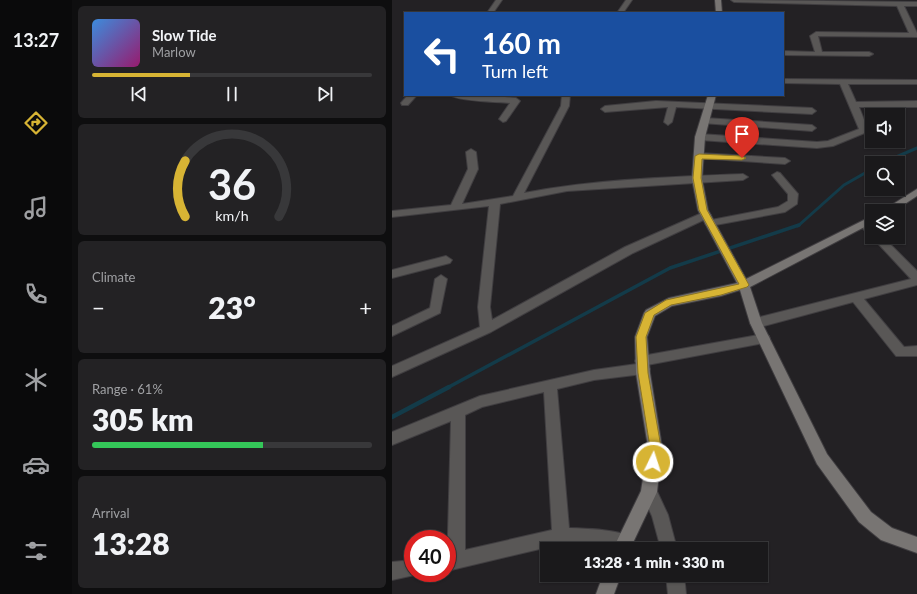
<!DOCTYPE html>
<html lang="en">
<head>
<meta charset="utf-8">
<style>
	:root { --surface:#1a191b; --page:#232224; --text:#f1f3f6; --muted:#9fa0a3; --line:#38383a; --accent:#d7b434 }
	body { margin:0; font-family:Lato,sans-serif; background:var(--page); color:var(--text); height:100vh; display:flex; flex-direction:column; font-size:15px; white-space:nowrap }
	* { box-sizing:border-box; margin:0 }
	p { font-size:13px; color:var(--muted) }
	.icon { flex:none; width:22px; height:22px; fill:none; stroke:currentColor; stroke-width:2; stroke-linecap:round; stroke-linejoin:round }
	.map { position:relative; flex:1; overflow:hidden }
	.panel { display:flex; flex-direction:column; gap:6px; padding:6px; background:#0e0e0f; width:320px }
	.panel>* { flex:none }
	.banner { position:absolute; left:12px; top:12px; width:380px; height:84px; border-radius:0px; box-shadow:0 1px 3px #0004,0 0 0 1px var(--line); background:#1a4fa0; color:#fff; overflow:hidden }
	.buttons { position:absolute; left:473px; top:108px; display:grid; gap:8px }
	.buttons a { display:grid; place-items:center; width:40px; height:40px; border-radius:0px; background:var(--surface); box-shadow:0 1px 3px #0004,0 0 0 1px var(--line); font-size:20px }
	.speed { position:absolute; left:12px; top:530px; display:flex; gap:8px; font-size:20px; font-weight:700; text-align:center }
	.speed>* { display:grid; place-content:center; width:52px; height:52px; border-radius:50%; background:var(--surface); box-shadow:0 1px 3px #0004,0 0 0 1px var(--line); line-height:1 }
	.speed .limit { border:6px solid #d22; background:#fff; color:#111 }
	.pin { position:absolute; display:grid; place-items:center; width:34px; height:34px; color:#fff; margin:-41px -17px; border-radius:50% 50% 50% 0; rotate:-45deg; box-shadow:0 0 4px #0007 }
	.pin .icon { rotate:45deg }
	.me { position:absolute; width:44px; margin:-22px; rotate:4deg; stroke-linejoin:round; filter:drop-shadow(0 0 3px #0008) }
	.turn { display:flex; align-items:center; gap:14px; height:84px; padding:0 12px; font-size:18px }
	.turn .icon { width:52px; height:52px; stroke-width:2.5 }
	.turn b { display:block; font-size:28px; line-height:34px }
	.big { font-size:30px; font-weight:800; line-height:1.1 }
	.panel .widget { flex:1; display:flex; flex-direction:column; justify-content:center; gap:6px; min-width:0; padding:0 14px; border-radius:6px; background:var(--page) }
	.panel .dial { align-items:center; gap:0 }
	.dial svg { height:104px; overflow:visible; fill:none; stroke:var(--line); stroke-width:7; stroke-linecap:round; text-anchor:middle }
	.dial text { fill:var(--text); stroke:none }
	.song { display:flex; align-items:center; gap:12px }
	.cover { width:48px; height:48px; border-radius:6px; background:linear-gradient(135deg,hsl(210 70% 55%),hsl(320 70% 35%)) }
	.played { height:4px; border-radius:2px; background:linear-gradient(90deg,var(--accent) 35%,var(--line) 35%) }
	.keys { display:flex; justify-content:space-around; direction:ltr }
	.heat { display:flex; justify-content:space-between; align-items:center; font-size:22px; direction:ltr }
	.charge { height:6px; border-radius:3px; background:linear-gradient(90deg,#34c759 61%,var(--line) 0) }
	.trip { position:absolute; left:148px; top:542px; width:228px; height:40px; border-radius:0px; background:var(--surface); box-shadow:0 1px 3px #0004,0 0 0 1px var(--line); font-weight:800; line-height:40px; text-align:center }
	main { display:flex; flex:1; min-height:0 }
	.tab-bar { display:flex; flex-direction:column; width:72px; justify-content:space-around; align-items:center; background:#0a0a0b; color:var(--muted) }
	.tab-bar .icon { width:28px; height:28px }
	.tab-bar .selected { color:var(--accent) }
	.tab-bar b { font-size:18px; color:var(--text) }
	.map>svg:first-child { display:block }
</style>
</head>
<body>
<main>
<nav class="tab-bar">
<b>13:27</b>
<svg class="icon selected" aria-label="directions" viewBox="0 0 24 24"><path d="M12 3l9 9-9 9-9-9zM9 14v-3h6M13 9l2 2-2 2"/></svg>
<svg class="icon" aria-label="music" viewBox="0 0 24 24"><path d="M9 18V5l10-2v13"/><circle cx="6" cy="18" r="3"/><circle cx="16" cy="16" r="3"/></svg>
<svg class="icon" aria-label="phone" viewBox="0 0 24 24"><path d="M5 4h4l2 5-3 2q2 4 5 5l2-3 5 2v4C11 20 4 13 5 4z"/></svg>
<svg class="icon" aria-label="climate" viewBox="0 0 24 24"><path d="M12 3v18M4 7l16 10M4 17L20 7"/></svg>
<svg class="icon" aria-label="car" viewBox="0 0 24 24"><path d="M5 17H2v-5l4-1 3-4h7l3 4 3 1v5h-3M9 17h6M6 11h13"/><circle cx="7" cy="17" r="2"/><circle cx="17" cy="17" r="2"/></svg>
<svg class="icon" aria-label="filters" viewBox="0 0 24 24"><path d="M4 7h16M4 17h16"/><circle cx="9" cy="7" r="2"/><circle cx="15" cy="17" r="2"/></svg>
</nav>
<section class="panel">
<div class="widget">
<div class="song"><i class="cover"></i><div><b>Slow Tide</b><p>Marlow</p></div></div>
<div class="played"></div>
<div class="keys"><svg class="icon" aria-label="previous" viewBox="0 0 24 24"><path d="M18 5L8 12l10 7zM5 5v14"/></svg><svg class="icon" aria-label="pause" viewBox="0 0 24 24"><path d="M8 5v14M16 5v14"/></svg><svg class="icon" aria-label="next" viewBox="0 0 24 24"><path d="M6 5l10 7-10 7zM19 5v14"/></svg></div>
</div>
<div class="widget dial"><svg viewBox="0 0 100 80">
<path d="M14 69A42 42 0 1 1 86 69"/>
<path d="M14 69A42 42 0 0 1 14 26" stroke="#d7b434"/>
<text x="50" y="56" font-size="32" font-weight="700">36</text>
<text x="50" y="72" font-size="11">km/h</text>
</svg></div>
<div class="widget"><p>Climate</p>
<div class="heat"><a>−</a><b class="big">23°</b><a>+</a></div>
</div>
<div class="widget"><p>Range · 61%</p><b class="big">305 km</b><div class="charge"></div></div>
<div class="widget"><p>Arrival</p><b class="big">13:28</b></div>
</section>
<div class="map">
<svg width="525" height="594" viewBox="0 0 525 594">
	<rect width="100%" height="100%" fill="#232124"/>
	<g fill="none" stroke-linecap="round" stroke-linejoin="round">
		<g stroke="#133b49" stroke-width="3">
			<path d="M490,163L525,148"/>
			<path d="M406,226L452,185L480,169"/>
		</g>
		<path stroke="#133b49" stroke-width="3.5" d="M55,388L278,268L407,225"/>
		<path stroke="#133b49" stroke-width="4.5" d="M0,417L57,387"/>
		<g stroke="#403e41" stroke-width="2">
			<g id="street">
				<path d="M104,0H110L101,13H95Z"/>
				<path d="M234,0H240L231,13H225Z"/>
				<path d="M339,0L525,2V6H512L525,33V37L426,36L430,52H477L481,54L477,56L391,55V51L423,52L418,36L424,32L517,33L505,6L342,2Z"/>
				<path d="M391,79L525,80V84H456L464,102L525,101V107H467L476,130L475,132L441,146L425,148L308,140L303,137L308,134L425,142L436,141L467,129L448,84L391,83Z"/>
				<path d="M16,95H25L16,105H10L9,103Z"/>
				<path d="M58,95H91L124,98L128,101L114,121L111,122L107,119L118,103C107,102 65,101 58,95Z"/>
				<path d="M170,95H178L177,106L132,193C204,179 278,177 351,174L356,177L351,180L175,191L108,204L98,307L100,320L233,247L310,213L314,212L319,215L318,217L241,253L99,332L0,377V366L88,327L86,307L97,206L0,217V211L59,205L76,169L74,152L79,149L84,152L86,169L70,204L121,196L169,106Z"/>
				<path d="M264,101L420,108L424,111L420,114L284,107L280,122L276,125L272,122L276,107L213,112L209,109L213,106Z"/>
				<path d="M313,118L420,125L424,128L420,131L310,123L309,121Z"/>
				<path d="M307,153L393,158L398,161L393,164L304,158V154Z"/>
				<path d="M385,172L388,173L406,194L405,204L393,212L318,226L314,225L313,223L314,221L386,207L396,201V194L380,175Z"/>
				<path d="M472,221L480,226V235L476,234L467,224Z"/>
				<path d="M480,237H491L525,271V285L472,299L512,347L525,346V356H504L461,302L364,328L360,326L358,323L360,320L364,318L519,279Z"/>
				<path d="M54,256L60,260L58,263L0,278V270Z"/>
				<path d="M49,275L55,279L48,313L0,336V326L38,308L43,279Z"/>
				<path d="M372,334L377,336L378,339L377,342L255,365L258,369L256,373L251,374L202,380L165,389L177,528C197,529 219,529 238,536L240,542L238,548L227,549L211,546L169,544L55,571L59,421L0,445V432L88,396L202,370L245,364L243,361L245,357L250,356ZM152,392L160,530L73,550V415L90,407Z"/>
				<path d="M257,485L263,487L276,515L285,549H269L260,516L249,492L251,487Z"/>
				<path d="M21,560V573L27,574L0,580V562Z"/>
				<path d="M274,575H292L294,594H276Z"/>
			</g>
		</g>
		<g stroke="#403e41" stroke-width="2">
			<g id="secondary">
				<path d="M323,0H329L330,13H324Z"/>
				<path d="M316,95H324L313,137L310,179L316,210L354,279L480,216V223L358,287L370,323L435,454L479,512L500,528L525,537V553L489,540L467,522L425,464L358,323L348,290L329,296L280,306L263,316L255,337L258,373L270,447L265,492L238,549H221L249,491L256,447L244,373L243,337L252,313L254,310L277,298L345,283L306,210L300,179L303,137Z"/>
				<path d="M525,189V196L502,211H490Z"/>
				<path d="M211,575H229L222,594H204Z"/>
			</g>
		</g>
		<use href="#street" fill="#595756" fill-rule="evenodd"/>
		<use href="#secondary" fill="#787573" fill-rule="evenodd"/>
	</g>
	<path fill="#d7b434" stroke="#8c7522" d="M307,154L350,156L354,158L350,160L310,159L309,178L315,210L357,285L355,287L329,295L279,305L262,315L254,337L256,373L269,447L265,466L261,467L257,466L256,462L258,447L246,373L244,337L253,313L274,300L347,284L307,210L301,178L303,156Z"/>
</svg>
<div class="buttons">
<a><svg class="icon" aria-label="sound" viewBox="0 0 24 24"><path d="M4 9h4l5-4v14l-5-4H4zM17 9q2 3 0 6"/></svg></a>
<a><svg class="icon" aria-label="search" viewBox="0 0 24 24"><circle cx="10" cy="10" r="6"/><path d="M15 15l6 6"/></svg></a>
<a><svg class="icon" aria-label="layers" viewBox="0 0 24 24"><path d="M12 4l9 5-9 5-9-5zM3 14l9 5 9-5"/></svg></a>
</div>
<div class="speed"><div class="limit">40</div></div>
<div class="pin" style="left:350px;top:158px;background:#d93025"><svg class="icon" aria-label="arrive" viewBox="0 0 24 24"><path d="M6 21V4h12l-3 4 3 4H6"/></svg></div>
<svg class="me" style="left:261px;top:462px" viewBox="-20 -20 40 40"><circle r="17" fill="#d7b434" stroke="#fff" stroke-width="3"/><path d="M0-11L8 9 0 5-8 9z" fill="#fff"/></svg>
<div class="trip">13:28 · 1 min · 330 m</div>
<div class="banner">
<div class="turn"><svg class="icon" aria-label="left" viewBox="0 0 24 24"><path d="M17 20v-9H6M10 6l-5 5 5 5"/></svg><div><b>160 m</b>Turn left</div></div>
</div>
</div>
</main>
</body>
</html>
